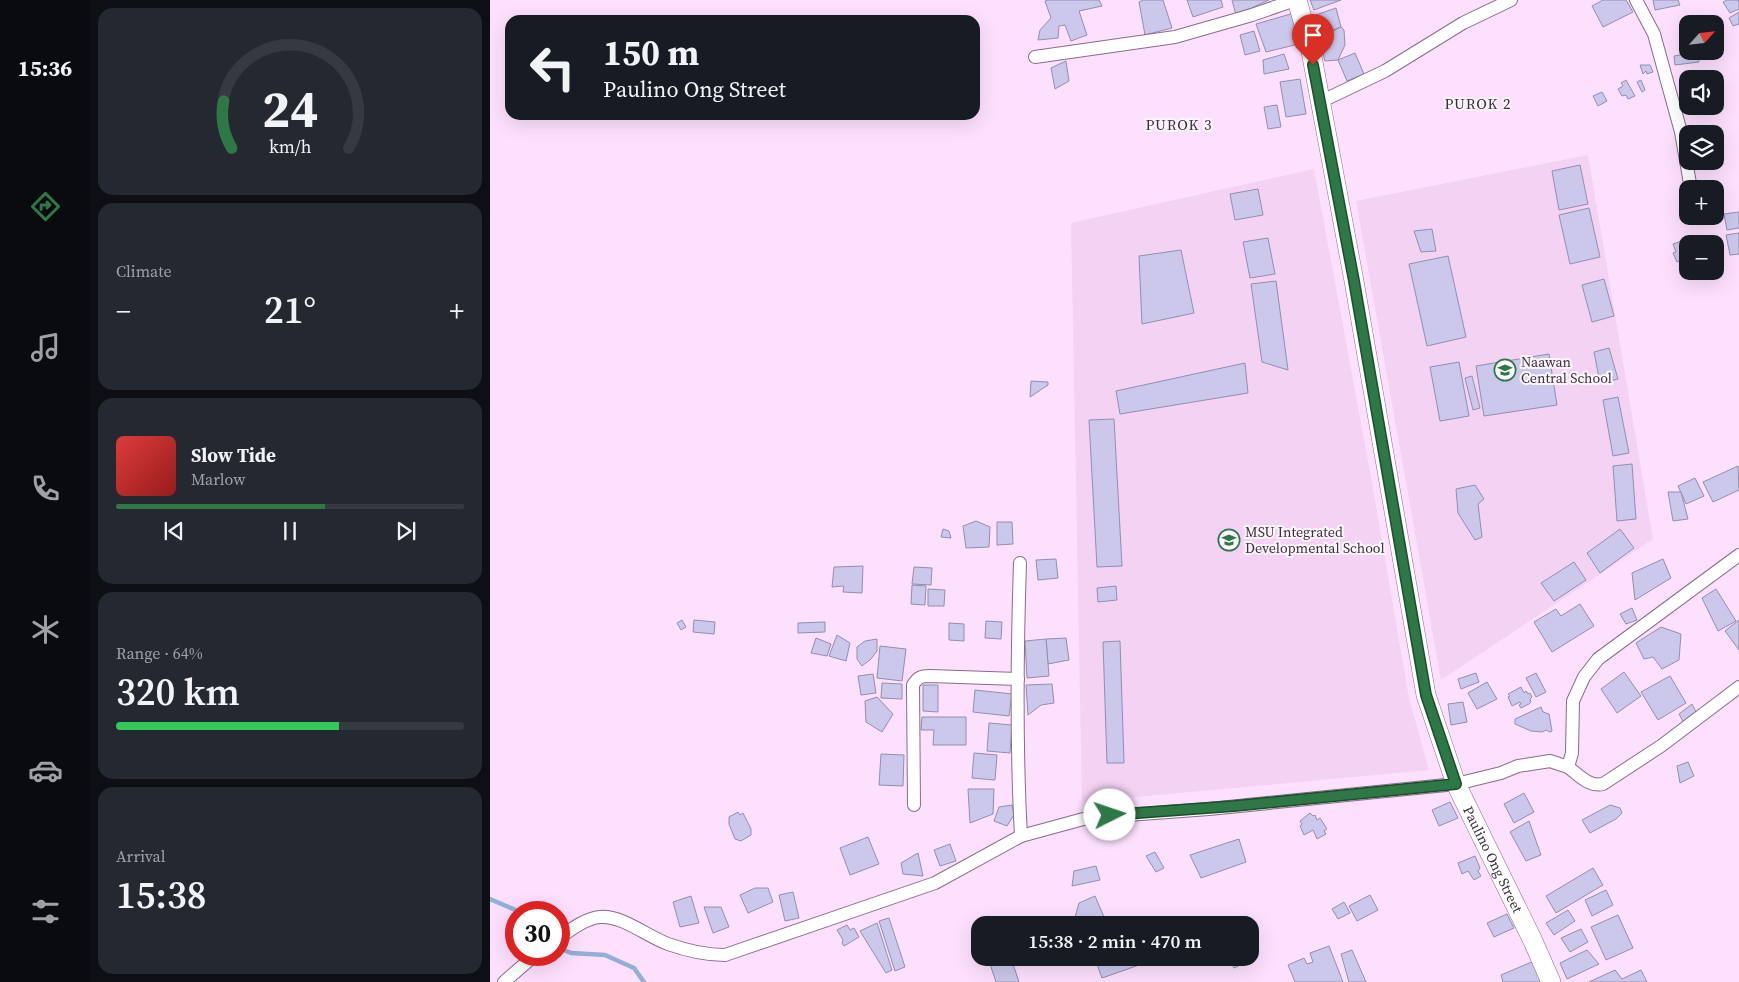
<!DOCTYPE html>
<html lang="en">
<head>
<meta charset="utf-8">
<style>
	:root { --surface:#171b24; --page:#242831; --text:#f1f3f6; --muted:#9ea1a6; --line:#363941; --accent:#2d7846 }
	body { margin:0; font-family:"Source Serif 4",serif; background:var(--page); color:var(--text); height:100vh; display:flex; flex-direction:column; font-size:19px; white-space:nowrap }
	* { box-sizing:border-box; margin:0 }
	p { font-size:16px; color:var(--muted) }
	.icon { flex:none; width:28px; height:28px; fill:none; stroke:currentColor; stroke-width:2; stroke-linecap:round; stroke-linejoin:round }
	.map { position:relative; flex:1; overflow:hidden }
	.drawer { display:flex; flex-direction:column; gap:8px; padding:8px; background:#0d0f14; width:400px }
	.drawer>* { flex:none }
	.banner { position:absolute; left:15px; top:15px; width:475px; height:105px; border-radius:15px; box-shadow:0 5px 20px #0002; background:#171b24; color:var(--text); overflow:hidden }
	.needle { width:32px; rotate:63deg }
	.tools { position:absolute; left:1189px; top:15px; display:grid; gap:10px }
	.tools a { display:grid; place-items:center; width:45px; height:45px; border-radius:10px; background:var(--surface); box-shadow:0 5px 20px #0002; font-size:25px }
	.speed { position:absolute; left:15px; top:901px; display:flex; gap:10px; font-size:25px; font-weight:700; text-align:center }
	.speed>* { display:grid; place-content:center; width:65px; height:65px; border-radius:50%; background:var(--surface); box-shadow:0 5px 20px #0002; line-height:1 }
	.speed .limit { border:8px solid #d22; background:#fff; color:#111 }
	.pin { position:absolute; display:grid; place-items:center; width:42px; height:42px; color:#fff; margin:-51px -21px; border-radius:50% 50% 50% 0; rotate:-45deg; box-shadow:0 0 5px #0007 }
	.pin .icon { rotate:45deg }
	.me { position:absolute; width:55px; margin:-28px; rotate:86deg; stroke-linejoin:round; filter:drop-shadow(0 0 4px #0008) }
	.turn { display:flex; align-items:center; gap:18px; height:105px; padding:0 15px; font-size:22px }
	.turn .icon { width:65px; height:65px; stroke-width:2.5 }
	.turn b { display:block; font-size:35px; line-height:42px }
	.big { font-size:38px; font-weight:600; line-height:1.1 }
	.drawer .widget { flex:1; display:flex; flex-direction:column; justify-content:center; gap:8px; min-width:0; padding:0 18px; border-radius:15px; background:var(--page) }
	.drawer .dial { align-items:center; gap:0 }
	.dial svg { height:130px; overflow:visible; fill:none; stroke:var(--line); stroke-width:7; stroke-linecap:round; text-anchor:middle }
	.dial text { fill:var(--text); stroke:none }
	.song { display:flex; align-items:center; gap:15px }
	.cover { width:60px; height:60px; border-radius:8px; background:linear-gradient(135deg,hsl(0 70% 55%),hsl(0 70% 35%)) }
	.played { height:5px; border-radius:2px; background:linear-gradient(90deg,var(--accent) 60%,var(--line) 60%) }
	.keys { display:flex; justify-content:space-around; direction:ltr }
	.heat { display:flex; justify-content:space-between; align-items:center; font-size:28px; direction:ltr }
	.charge { height:8px; border-radius:4px; background:linear-gradient(90deg,#34c759 64%,var(--line) 0) }
	.trip { position:absolute; left:481px; top:916px; width:288px; height:50px; border-radius:15px; background:var(--surface); box-shadow:0 5px 20px #0002; font-weight:600; line-height:50px; text-align:center }
	main { display:flex; flex:1; min-height:0 }
	.tabs { display:flex; flex-direction:column; width:90px; justify-content:space-around; align-items:center; background:#090b0e; color:var(--muted) }
	.tabs .icon { width:35px; height:35px }
	.tabs .on { color:var(--accent) }
	.tabs b { font-size:22px; color:var(--text) }
	.map>svg:first-child { display:block }
</style>
</head>
<body>
<main>
<nav class="tabs">
<b>15:36</b>
<svg class="icon on" aria-label="directions" viewBox="0 0 24 24"><path d="M12 3l9 9-9 9-9-9zM9 14v-3h6M13 9l2 2-2 2"/></svg>
<svg class="icon" aria-label="music" viewBox="0 0 24 24"><path d="M9 18V5l10-2v13"/><circle cx="6" cy="18" r="3"/><circle cx="16" cy="16" r="3"/></svg>
<svg class="icon" aria-label="phone" viewBox="0 0 24 24"><path d="M5 4h4l2 5-3 2q2 4 5 5l2-3 5 2v4C11 20 4 13 5 4z"/></svg>
<svg class="icon" aria-label="climate" viewBox="0 0 24 24"><path d="M12 3v18M4 7l16 10M4 17L20 7"/></svg>
<svg class="icon" aria-label="car" viewBox="0 0 24 24"><path d="M5 17H2v-5l4-1 3-4h7l3 4 3 1v5h-3M9 17h6M6 11h13"/><circle cx="7" cy="17" r="2"/><circle cx="17" cy="17" r="2"/></svg>
<svg class="icon" aria-label="filters" viewBox="0 0 24 24"><path d="M4 7h16M4 17h16"/><circle cx="9" cy="7" r="2"/><circle cx="15" cy="17" r="2"/></svg>
</nav>
<section class="drawer">
<div class="widget dial"><svg viewBox="0 0 100 80">
<path d="M14 69A42 42 0 1 1 86 69"/>
<path d="M14 69A42 42 0 0 1 9 40" stroke="#2d7846"/>
<text x="50" y="56" font-size="32" font-weight="700">24</text>
<text x="50" y="72" font-size="11">km/h</text>
</svg></div>
<div class="widget"><p>Climate</p>
<div class="heat"><a>−</a><b class="big">21°</b><a>+</a></div>
</div>
<div class="widget">
<div class="song"><i class="cover"></i><div><b>Slow Tide</b><p>Marlow</p></div></div>
<div class="played"></div>
<div class="keys"><svg class="icon" aria-label="previous" viewBox="0 0 24 24"><path d="M18 5L8 12l10 7zM5 5v14"/></svg><svg class="icon" aria-label="pause" viewBox="0 0 24 24"><path d="M8 5v14M16 5v14"/></svg><svg class="icon" aria-label="next" viewBox="0 0 24 24"><path d="M6 5l10 7-10 7zM19 5v14"/></svg></div>
</div>
<div class="widget"><p>Range · 64%</p><b class="big">320 km</b><div class="charge"></div></div>
<div class="widget"><p>Arrival</p><b class="big">15:38</b></div>
</section>
<div class="map">
<svg width="1249" height="982" viewBox="0 0 1249 982">
	<rect width="100%" height="100%" fill="#fde0fe"/>
	<g fill="#f3d2f4">
		<path d="M1098,155L1163,539L951,680L866,201Z"/>
		<path d="M824,169L881,477L919,698L939,770L592,802L581,223Z"/>
	</g>
	<g fill="none" stroke-linecap="round" stroke-linejoin="round">
		<g stroke="#92afd7" stroke-width="4.5">
			<path d="M0,899L30,912"/>
			<path d="M69,948L81,953L115,955L144,968L154,982"/>
		</g>
	</g>
	<g fill="#ccc8ec" stroke="#928eb0">
		<path d="M558,0H609L612,6L589,11L597,35L581,41L575,25L569,26L568,38L548,40L550,30L561,18L555,1Z"/>
		<path d="M653,0H673L682,28L655,35L649,2Z"/>
		<path d="M697,0H731L733,7L703,17Z"/>
		<path d="M742,0H779L746,15Z"/>
		<path d="M820,0H851L824,10Z"/>
		<path d="M1113,0H1136L1143,12L1113,27L1102,6Z"/>
		<path d="M1163,0H1188L1190,5L1165,10Z"/>
		<path d="M1237,0H1249V9L1240,13L1233,2Z"/>
		<path d="M846,8L851,27L835,33L832,23L823,26V16Z"/>
		<path d="M1249,12V24L1243,26L1239,18Z"/>
		<path d="M804,13L813,43L776,52L766,24Z"/>
		<path d="M851,27L854,30L855,45L848,60L835,61L829,38Z"/>
		<path d="M764,31L770,51L755,55L750,35Z"/>
		<path d="M1208,52L1209,62L1185,65L1184,56Z"/>
		<path d="M865,53L874,74L857,81L848,60Z"/>
		<path d="M794,54L799,69L774,74L773,60Z"/>
		<path d="M576,61L579,81L565,89L561,68Z"/>
		<path d="M1150,65H1160L1163,72L1157,74L1156,71L1153,74Z"/>
		<path d="M810,79L816,114L796,117L790,82Z"/>
		<path d="M1136,80L1145,96L1138,99L1136,95L1132,96L1128,89L1133,86L1131,83Z"/>
		<path d="M1151,80L1155,90L1152,92L1147,82Z"/>
		<path d="M1112,92L1117,101L1108,106L1103,96Z"/>
		<path d="M787,105L791,127L778,129L774,107Z"/>
		<path d="M1090,165L1098,204L1069,210L1062,171Z"/>
		<path d="M768,189L773,215L745,220L740,194Z"/>
		<path d="M1099,208L1110,257L1080,264L1069,215Z"/>
		<path d="M1249,212V228L1237,230L1234,214Z"/>
		<path d="M942,229L946,251L931,252L924,231Z"/>
		<path d="M1249,233V254L1240,255L1236,235Z"/>
		<path d="M1206,236L1213,238L1216,244H1198V257L1187,262L1183,253L1186,252L1183,244Z"/>
		<path d="M778,238L785,274L760,278L753,242Z"/>
		<path d="M691,250L704,313L652,324L649,256Z"/>
		<path d="M958,256L976,337L937,346L919,264Z"/>
		<path d="M1114,279L1124,316L1102,322L1092,285Z"/>
		<path d="M786,281L798,370L772,362L761,284Z"/>
		<path d="M1119,348L1128,379L1110,383L1104,352Z"/>
		<path d="M1059,354L1067,405L994,416L986,366Z"/>
		<path d="M969,362L979,416L950,421L940,367Z"/>
		<path d="M755,363L758,393L630,414L626,391Z"/>
		<path d="M982,376L990,408L983,410L975,378Z"/>
		<path d="M541,381L558,382V385L540,397Z"/>
		<path d="M1128,397L1139,453L1123,456L1113,400Z"/>
		<path d="M624,419L632,566L607,567L599,420Z"/>
		<path d="M1142,464L1146,519L1127,521L1123,466Z"/>
		<path d="M1248,466L1249,490L1223,502L1213,482Z"/>
		<path d="M1205,478L1214,496L1196,504L1188,486Z"/>
		<path d="M985,485L994,499L988,504L992,537L985,540L968,513L966,489Z"/>
		<path d="M1178,492H1191L1198,519L1183,521Z"/>
		<path d="M486,521L500,527L499,547L476,548L473,526Z"/>
		<path d="M507,522H522L523,544L507,545Z"/>
		<path d="M453,529L459,531L461,538L451,537Z"/>
		<path d="M1130,529L1144,548L1110,573L1097,553Z"/>
		<path d="M566,559L568,578L548,580L546,560Z"/>
		<path d="M1173,559L1181,578L1145,600L1142,573Z"/>
		<path d="M1084,562L1096,580L1064,601L1051,583Z"/>
		<path d="M373,566L372,593L353,592L354,586L342,587L344,567Z"/>
		<path d="M424,567L442,568L441,585L422,584Z"/>
		<path d="M422,585L436,586L435,605L421,604Z"/>
		<path d="M626,586L627,600L608,602L607,588Z"/>
		<path d="M438,589L455,590L454,606H438Z"/>
		<path d="M1226,589L1246,621L1228,631L1212,598Z"/>
		<path d="M1090,604L1104,626L1062,652L1044,622L1066,609L1071,616Z"/>
		<path d="M1142,608L1147,620L1136,624L1130,614Z"/>
		<path d="M192,620L196,627L191,630L187,623Z"/>
		<path d="M204,620L225,622L224,634L203,632Z"/>
		<path d="M1249,620V650L1235,631Z"/>
		<path d="M496,621L512,622L511,639L495,638Z"/>
		<path d="M335,622V632L308,633V623Z"/>
		<path d="M459,623L474,624V641L459,640Z"/>
		<path d="M1171,627L1191,634L1189,660L1172,669L1163,657L1154,659L1146,643Z"/>
		<path d="M347,635L360,643L356,661L339,656Z"/>
		<path d="M326,638L341,644L337,656L321,653Z"/>
		<path d="M576,638L579,660L558,664L556,639Z"/>
		<path d="M387,639V651L381,659L372,666L367,659V647L375,641Z"/>
		<path d="M556,639L559,676L537,678L535,641Z"/>
		<path d="M630,641L634,763H617L613,642Z"/>
		<path d="M390,646L416,649L412,681L387,678Z"/>
		<path d="M1134,672L1151,696L1127,713L1111,689Z"/>
		<path d="M986,673L989,682L971,689L968,679Z"/>
		<path d="M1046,673L1056,692L1046,697L1036,678Z"/>
		<path d="M383,674L386,693L371,695L368,676Z"/>
		<path d="M1180,676L1196,703L1168,720L1151,692Z"/>
		<path d="M997,682L1007,699L987,709L978,693Z"/>
		<path d="M392,683L412,684V699L391,698Z"/>
		<path d="M562,684L564,703L551,705L538,715L536,685Z"/>
		<path d="M433,685H448V712L433,711Z"/>
		<path d="M1031,687L1034,693L1036,691L1038,694L1040,693L1042,697L1040,699L1041,702L1039,704L1031,708L1029,705L1031,704L1030,702L1022,706L1018,697L1020,696L1018,694Z"/>
		<path d="M485,690L522,694L519,716L483,712Z"/>
		<path d="M387,697L403,714L392,732L376,722L375,701Z"/>
		<path d="M973,702L977,722L961,725L958,704Z"/>
		<path d="M1202,704L1207,714L1194,723L1189,714Z"/>
		<path d="M1051,707L1053,712L1059,714L1062,731L1060,732L1056,730L1052,732L1041,731L1025,724V719Z"/>
		<path d="M432,717H476V745H443L444,730H431Z"/>
		<path d="M499,723L522,725L520,753L497,751Z"/>
		<path d="M484,753L507,755L505,780L482,778Z"/>
		<path d="M391,754L414,755L413,786L389,785Z"/>
		<path d="M1198,762L1204,776L1190,783L1187,766Z"/>
		<path d="M478,789H504L503,814L480,823Z"/>
		<path d="M1034,793L1044,812L1024,823L1014,804Z"/>
		<path d="M960,802L968,818L949,826L942,810Z"/>
		<path d="M522,805L524,815L517,826L504,821L509,807Z"/>
		<path d="M1120,805L1130,808L1132,813L1126,819L1100,833L1092,820Z"/>
		<path d="M248,812L250,815L253,813L261,829V835L251,841L245,839L239,824V817Z"/>
		<path d="M820,813L823,816L825,815L827,820L830,818L837,829L834,831L836,834L827,839L823,830L814,835L810,826L812,824L810,821Z"/>
		<path d="M1039,821L1051,855L1036,861L1020,832Z"/>
		<path d="M378,837L389,864L360,875L350,848Z"/>
		<path d="M749,839L756,862L711,878L700,855Z"/>
		<path d="M460,844L466,861L450,866L444,850Z"/>
		<path d="M665,852L674,868L666,872L656,856Z"/>
		<path d="M428,853L433,876L413,874L411,863Z"/>
		<path d="M985,856L990,868L988,871L991,876L984,880L978,871L972,874L968,863Z"/>
		<path d="M606,866L610,880L582,886L584,871Z"/>
		<path d="M1103,868L1113,885L1066,913L1056,896Z"/>
		<path d="M265,888H278L283,902L258,913L250,895Z"/>
		<path d="M1116,890L1123,905L1102,916L1095,900Z"/>
		<path d="M303,892L309,918L295,921L289,895Z"/>
		<path d="M880,895L888,910L867,921L859,906Z"/>
		<path d="M201,896L209,923L190,927L183,902Z"/>
		<path d="M605,896L617,924L583,925L589,903Z"/>
		<path d="M854,902L860,913L848,919L842,909Z"/>
		<path d="M214,907H231L239,927L223,933Z"/>
		<path d="M1078,910L1085,921L1064,935L1056,923Z"/>
		<path d="M1017,914L1024,928L1004,937L997,923Z"/>
		<path d="M1128,915L1143,948L1116,960L1101,927Z"/>
		<path d="M757,916L761,927H760V925H734Z"/>
		<path d="M399,918L415,967L405,971L389,921Z"/>
		<path d="M387,923L402,970L396,973L370,931Z"/>
		<path d="M357,925L360,930L364,928L369,937L354,946L352,943L353,940L347,930Z"/>
		<path d="M1091,929L1098,942L1080,952L1071,938Z"/>
		<path d="M760,943L766,958L744,968L739,958H760Z"/>
		<path d="M839,946L853,982H805L798,965L814,958L817,964L823,962L820,953Z"/>
		<path d="M862,950L876,982H859L851,954Z"/>
		<path d="M1097,950L1109,964L1077,979L1070,963Z"/>
		<path d="M498,958H521L529,982H506Z"/>
		<path d="M611,958H650L652,964L612,978L605,959Z"/>
		<path d="M1044,961L1053,982H1013L1011,975Z"/>
		<path d="M1125,970L1132,979L1151,970L1157,982H1099Z"/>
	</g>
	<g fill="none" stroke-linecap="round" stroke-linejoin="round">
		<g stroke="#866d88" stroke-width="14">
			<g id="street">
				<path d="M1146,0L1164,34L1191,132L1201,189"/>
				<path d="M545,57L685,37L762,15L805,0"/>
				<path d="M830,102L895,71L973,23L1021,0"/>
				<path d="M530,563C527,654 526,745 531,836"/>
				<path d="M1078,767C1089,775 1098,787 1113,784L1171,746L1249,687"/>
				<path d="M424,805L423,685C428,677 431,676 440,676L528,679"/>
				<path d="M69,938C80,930 96,918 110,917C132,915 158,937 178,944C195,950 217,955 235,955L445,883L531,836L597,818L719,809L966,784L1011,773L1028,766L1060,761L1078,767L1082,753L1083,701L1094,677L1108,659L1249,555"/>
				<path d="M14,982L45,955"/>
			</g>
		</g>
		<g stroke="#866d88" stroke-width="20">
			<g id="secondary">
				<path id="s1" d="M807,0L820,46L864,281L936,695L966,784L1043,941L1061,982"/>
			</g>
		</g>
		<use href="#street" stroke="#fff" stroke-width="12"/>
		<use href="#secondary" stroke="#fff" stroke-width="19"/>
	</g>
	<g fill="none" stroke-linecap="round" stroke-linejoin="round">
		<g stroke="#1d4e2e" stroke-width="12">
			<path id="route" d="M620,815L744,806L966,784L936,695L864,281L823,65"/>
		</g>
		<use href="#route" stroke="#2d7846" stroke-width="9"/>
	</g>
	<defs>
		<g id="school-ring" transform="scale(1.125)"><circle r="9.5" fill="#fcf6fc" stroke="#2d7846" stroke-width="1.5"/><path d="M0-5L7-2L0 1L-7-2ZM-4 1L0 2.5L4 1V4Q0 6-4 4Z" fill="#2d7846"/></g>
		<g id="university-ring" transform="scale(1.125)"><circle r="9.5" fill="#fcf6fc" stroke="#2d7846" stroke-width="1.5"/><path d="M0-5L7-2L0 1L-7-2ZM-4 1L0 2.5L4 1V4Q0 6-4 4Z" fill="#2d7846"/></g>
	</defs>
	<g fill-rule="evenodd">
		<use href="#school-ring" x="1015" y="370"/>
		<use href="#university-ring" x="739" y="540"/>
	</g>
	<g text-anchor="middle" dominant-baseline="central" stroke-width="4" stroke-linejoin="round" paint-order="stroke">
		<g font-size="14" fill="#3a2f3a" stroke="#fcf6fc" text-anchor="start">
			<text x="1031" y="362">Naawan<tspan x="1031" dy="16">Central School</tspan></text>
			<text x="755" y="532">MSU Integrated<tspan x="755" dy="16">Developmental School</tspan></text>
		</g>
		<g font-size="14" fill="#3a2f3a" stroke="#fcf6fc">
			<text stroke="none"><textPath href="#s1" startOffset="885">Paulino Ong Street</textPath></text>
		</g>
		<g font-size="15" letter-spacing="1" fill="#3a2f3a" stroke="#fcf6fc">
			<text x="988" y="103">PUROK 2</text>
			<text x="689" y="124">PUROK 3</text>
		</g>
	</g>
</svg>
<div class="tools">
<a><svg class="needle" viewBox="-14 -14 28 28"><path d="M0-13l5 13h-10z" fill="#e53935"/><path d="M0 13l5-13h-10z" fill="#9ea1a6"/></svg></a>
<a><svg class="icon" aria-label="sound" viewBox="0 0 24 24"><path d="M4 9h4l5-4v14l-5-4H4zM17 9q2 3 0 6"/></svg></a>
<a><svg class="icon" aria-label="layers" viewBox="0 0 24 24"><path d="M12 4l9 5-9 5-9-5zM3 14l9 5 9-5"/></svg></a>
<a>+</a>
<a>−</a>
</div>
<div class="speed"><div class="limit">30</div></div>
<div class="pin" style="left:823px;top:65px;background:#d93025"><svg class="icon" aria-label="arrive" viewBox="0 0 24 24"><path d="M6 21V4h12l-3 4 3 4H6"/></svg></div>
<svg class="me" style="left:620px;top:815px" viewBox="-20 -20 40 40"><circle r="19" fill="#fff"/><path d="M0-13L10 11 0 6-10 11z" fill="#2d7846"/></svg>
<div class="trip">15:38 · 2 min · 470 m</div>
<div class="banner">
<div class="turn"><svg class="icon" aria-label="left" viewBox="0 0 24 24"><path d="M17 20v-9H6M10 6l-5 5 5 5"/></svg><div><b>150 m</b>Paulino Ong Street</div></div>
</div>
</div>
</main>
</body>
</html>
